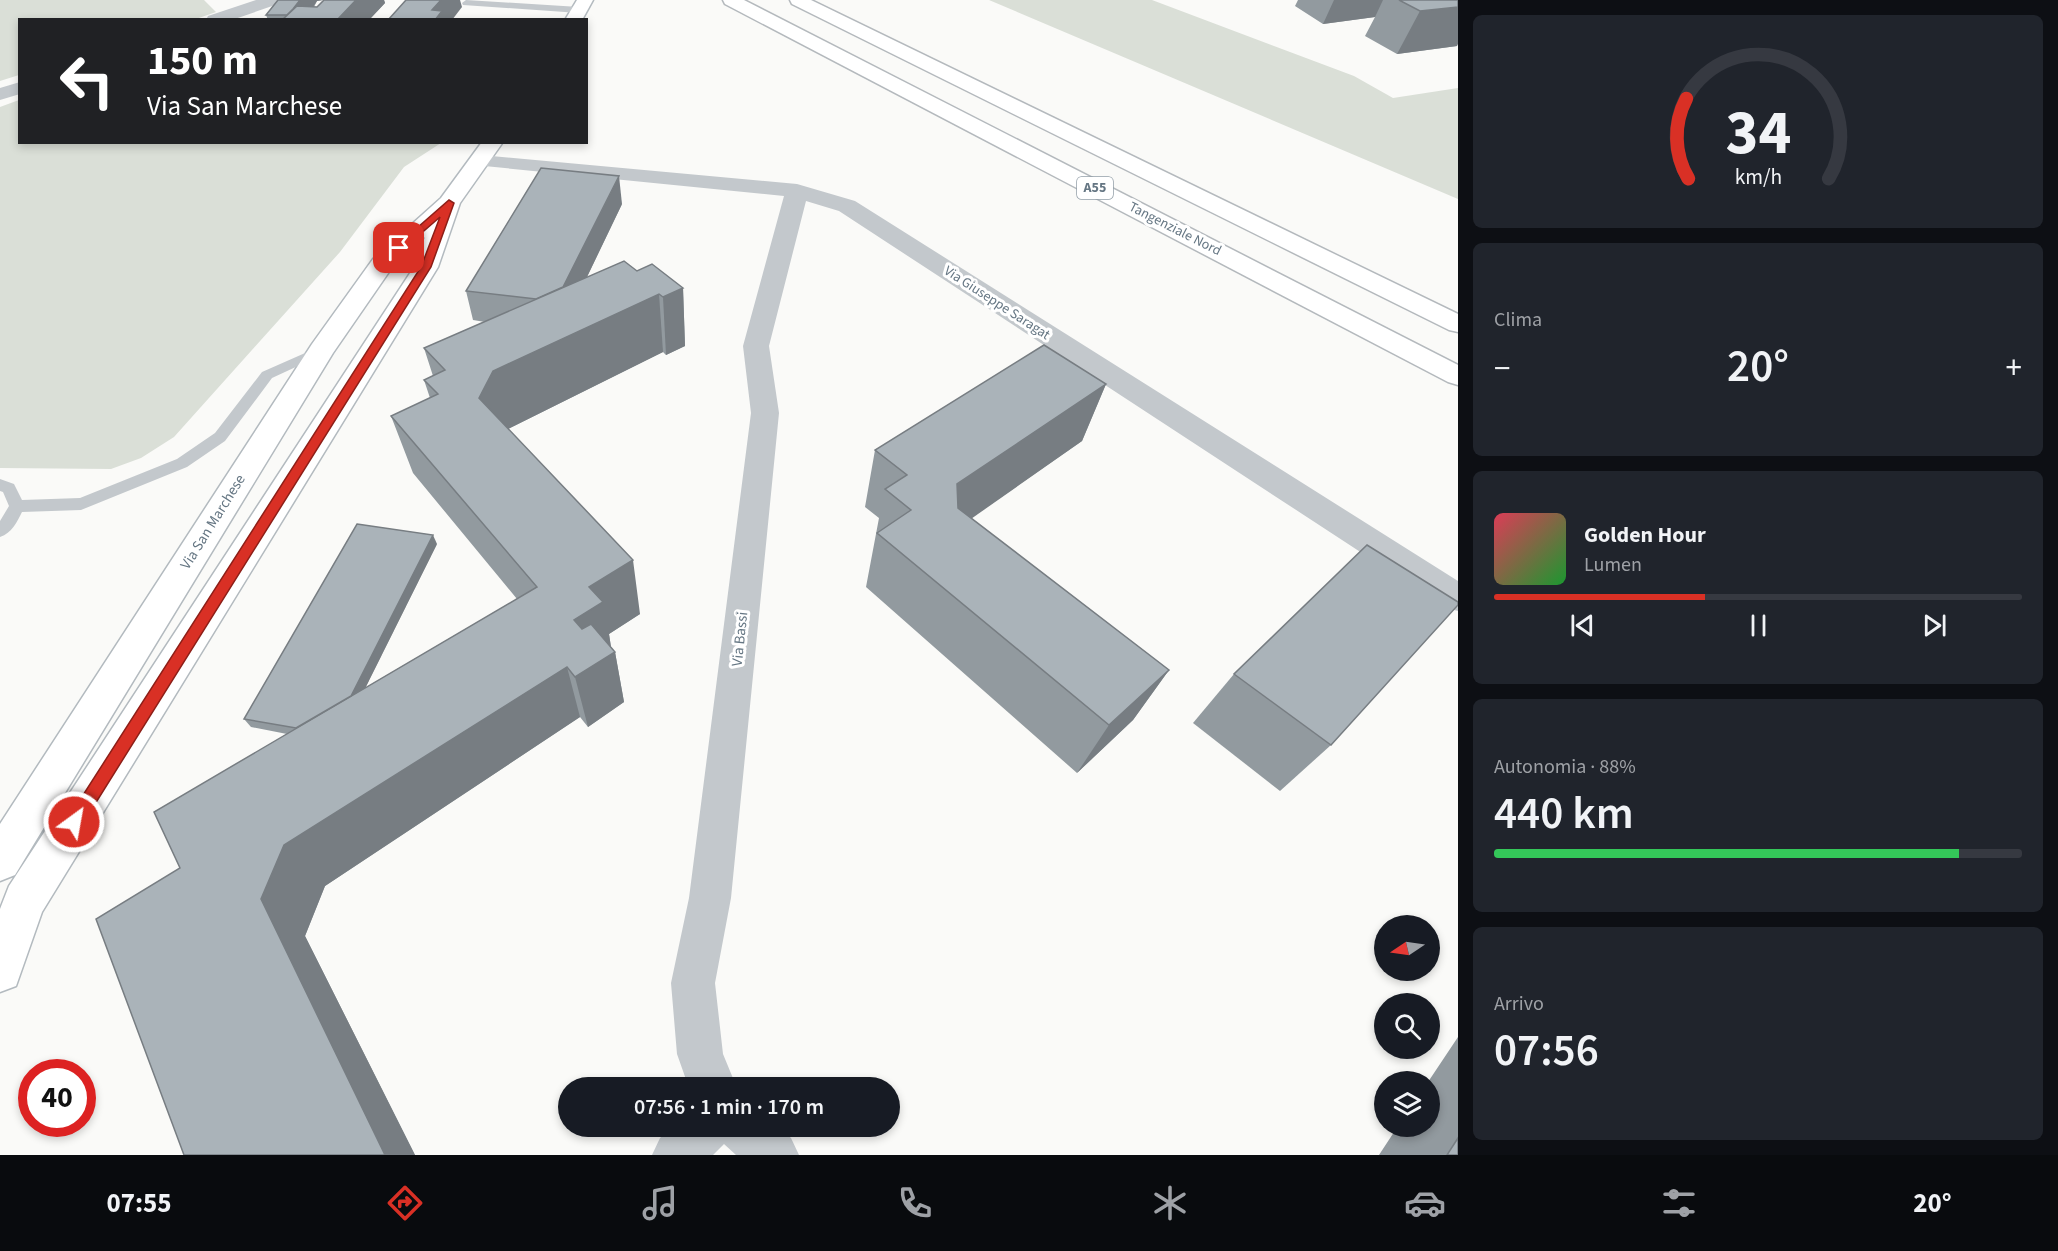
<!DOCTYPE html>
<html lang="it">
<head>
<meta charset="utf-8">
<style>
	:root { --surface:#171b24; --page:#20242c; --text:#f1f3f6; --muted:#9ea1a6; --line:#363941; --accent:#d93025 }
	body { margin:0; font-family:"Source Sans 3",sans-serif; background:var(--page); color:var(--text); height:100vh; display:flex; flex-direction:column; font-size:22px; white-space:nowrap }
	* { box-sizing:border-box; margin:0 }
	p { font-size:20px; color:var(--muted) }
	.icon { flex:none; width:33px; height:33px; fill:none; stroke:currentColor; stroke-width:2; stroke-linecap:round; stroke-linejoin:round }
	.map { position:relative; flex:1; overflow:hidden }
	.side { display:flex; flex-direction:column; gap:15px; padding:15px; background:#0d0f14; width:600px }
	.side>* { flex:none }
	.top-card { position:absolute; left:18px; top:18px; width:570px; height:126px; border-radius:0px; box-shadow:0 3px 9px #0003; background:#202124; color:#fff; overflow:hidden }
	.needle { width:39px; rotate:257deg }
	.buttons { position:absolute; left:1374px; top:915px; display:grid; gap:12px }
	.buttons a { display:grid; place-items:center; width:66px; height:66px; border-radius:50%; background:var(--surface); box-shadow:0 3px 9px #0003; font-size:30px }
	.speed { position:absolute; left:18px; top:1059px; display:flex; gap:12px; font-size:30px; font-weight:700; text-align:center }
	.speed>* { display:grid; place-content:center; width:78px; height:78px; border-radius:50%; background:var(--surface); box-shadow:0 3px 9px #0003; line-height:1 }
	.speed .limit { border:9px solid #d22; background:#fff; color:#111 }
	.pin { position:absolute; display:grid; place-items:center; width:51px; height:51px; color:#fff; margin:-26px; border-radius:12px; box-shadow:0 3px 9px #0006 }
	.me { position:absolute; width:66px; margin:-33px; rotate:32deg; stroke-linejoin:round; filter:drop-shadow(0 0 4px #0008) }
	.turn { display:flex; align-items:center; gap:21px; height:126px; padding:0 30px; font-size:27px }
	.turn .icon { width:78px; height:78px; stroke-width:2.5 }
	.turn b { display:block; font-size:42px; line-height:51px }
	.big { font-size:45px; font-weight:600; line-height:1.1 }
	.side .widget { flex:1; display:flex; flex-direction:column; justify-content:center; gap:9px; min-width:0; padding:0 21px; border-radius:9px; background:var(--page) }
	.side .dial { align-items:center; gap:0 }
	.dial svg { height:156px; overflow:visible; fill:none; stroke:var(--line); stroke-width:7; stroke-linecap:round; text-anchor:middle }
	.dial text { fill:var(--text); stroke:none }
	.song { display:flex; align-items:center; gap:18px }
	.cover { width:72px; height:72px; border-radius:9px; background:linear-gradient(135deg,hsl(350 70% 55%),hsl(130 70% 35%)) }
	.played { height:6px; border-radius:3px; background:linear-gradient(90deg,var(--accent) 40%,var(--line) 40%) }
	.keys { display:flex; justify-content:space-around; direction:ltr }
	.heat { display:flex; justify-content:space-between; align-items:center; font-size:33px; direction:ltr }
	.charge { height:9px; border-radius:4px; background:linear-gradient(90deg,#34c759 88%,var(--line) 0) }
	.trip { position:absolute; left:558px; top:1077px; width:342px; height:60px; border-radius:30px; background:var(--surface); box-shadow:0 3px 9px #0003; font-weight:600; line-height:60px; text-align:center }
	.tabs { display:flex; height:96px; justify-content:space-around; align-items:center; background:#090b0e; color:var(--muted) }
	.tabs .icon { width:42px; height:42px }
	.tabs .active { color:var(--accent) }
	.tabs b { font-size:27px; color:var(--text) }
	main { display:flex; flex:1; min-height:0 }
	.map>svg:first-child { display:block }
</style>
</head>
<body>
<main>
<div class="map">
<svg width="1458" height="1155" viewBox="0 0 1458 1155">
	<rect width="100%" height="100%" fill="#fafaf8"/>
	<g fill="#dadfd7">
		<path d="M0,0H204L216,12L193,20H20L19,75L0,81Z"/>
		<path d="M989,0H1152L1354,76L1393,98L1458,88V199Z"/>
		<path d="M19,100L20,142L441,143L404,167L340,252L174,437L141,458L111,469L0,468V107Z"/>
	</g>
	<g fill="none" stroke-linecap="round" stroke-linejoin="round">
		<g stroke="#b3babf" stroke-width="3">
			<g id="secondary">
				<path d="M577,0H593L582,20H565Z"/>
				<path d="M482,142H503L460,203L438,267L42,912L16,986L0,992V909L9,886L414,267L425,237L391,269L333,353L15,875L0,881V824L312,344L373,259L441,198Z"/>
			</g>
		</g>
		<g stroke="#b4b9bd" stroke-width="3">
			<g id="highway">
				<path d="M723,0H744L1458,365V385L1448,382L725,4Z"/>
				<path d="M790,0H811L1458,314V332L1449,330L792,4Z"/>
			</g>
		</g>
		<g fill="#c3c8cc" fill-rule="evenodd">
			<path d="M466,0L579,7L583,10L579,13L463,5L462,3Z"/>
			<path d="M321,346L326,347L328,350L326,353L272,378L225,441L187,467L81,510L22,512C17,522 12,533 0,537V521L9,506L3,492L0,491V479L14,484L22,500L80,498L177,459L215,433L262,372Z"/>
		</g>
		<g fill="#c3c8cc" fill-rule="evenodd">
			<path d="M256,0H280L278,4L232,20H206L208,16Z"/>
			<path d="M20,82V94L0,100V88Z"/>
			<path d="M481,155L797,184L855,201L1458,581V611L1446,608L839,211L806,201L769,346L779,413L731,898L715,983L723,1054L737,1088H689L677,1054L671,983L689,898L751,413L743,346L784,196L474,165L470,161L474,157Z"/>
			<path d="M672,1126H778L791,1138L799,1155H736L724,1144L713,1155H652L660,1138Z"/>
		</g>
		<use href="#secondary" fill="#fff" fill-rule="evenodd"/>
		<use href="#highway" fill="#fff" fill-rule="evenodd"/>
	</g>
	<g fill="#929a9f">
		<path d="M278,0H323L317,1L314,7H317L324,0H384L385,3L369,20H268L266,15Z"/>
		<path d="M1298,0H1458L1457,46L1397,54L1365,36L1375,17L1323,24L1295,6Z"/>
		<path d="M622,204L587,277L637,271L683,288L685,346L666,355L663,352L508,429L640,614L609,634L611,647L615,652L624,702L588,727L580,717L325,886L305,936L415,1155H184L180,868L287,734L251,727L244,719L437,544L365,688L517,599L413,473L391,416L430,398L424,380L433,376L424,348L485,322L473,320L466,291Z"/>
		<path d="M1106,384L1082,441L971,518L1169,670L1133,720L1077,773L866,587L879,518L865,507L875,450Z"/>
		<path d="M1234,674L1331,745L1280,791L1193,723Z"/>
		<path d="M1458,1037V1155H1379L1398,1126H1430V1082H1428Z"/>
	</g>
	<g fill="#777d82">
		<path d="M300,0H323L317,1L304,20L289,15Z"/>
		<path d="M356,0H384L385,3L369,20H337Z"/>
		<path d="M441,0H460L462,7L452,20H434L432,10Z"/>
		<path d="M1334,0H1383L1375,17L1323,24Z"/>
		<path d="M1458,7V44L1457,46L1397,54L1420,11Z"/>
		<path d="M619,176L622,204L561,331L556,301Z"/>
		<path d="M683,288L685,346L666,355L663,297Z"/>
		<path d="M659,294L663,352L508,429L479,398L493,371Z"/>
		<path d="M1106,384L1082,441L941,540L957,484Z"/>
		<path d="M433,535L437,544L338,743L331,734Z"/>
		<path d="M633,560L640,614L609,634L612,654L615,652L624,702L588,727L575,677L574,620L589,587Z"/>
		<path d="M567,667L580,717L325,886L305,936L415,1155H385L261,899L284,845Z"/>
		<path d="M1169,670L1133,720L1077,773L1109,725Z"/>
	</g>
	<g fill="#aab3b9" stroke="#777d82" stroke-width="1.5">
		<path d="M278,0H300L293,9L287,15H266Z"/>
		<path d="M324,0H356L337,20H282L297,6L317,7Z"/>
		<path d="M406,0H441L432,10L442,11L435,20H388Z"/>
		<path d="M1399,0H1458V7L1420,11Z"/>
		<path d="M541,168L619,176L563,287L536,299L466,291Z"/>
		<path d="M624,261L637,271L652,264L683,288L663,297L659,294L493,371L479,398L633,560L589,587L603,602L574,620L582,629L591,624L615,652L575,677L567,667L284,845L261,899L385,1155H184L96,919L180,868L154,812L537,587L391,416L438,394L424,380L445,370L424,348Z"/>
		<path d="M1044,345L1106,384L957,484L958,508L1169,670L1109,725L877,533L911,510L885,489L907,475L875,450Z"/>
		<path d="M357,524L433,535L351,696L296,728L244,719Z"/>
		<path d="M1367,545L1458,602V605L1331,745L1234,674Z"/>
		<path d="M1458,1138V1155H1447Z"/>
	</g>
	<path fill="#d93025" stroke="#8d1f18" stroke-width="1.5" d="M449,200L454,203L431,267L80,828L74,830L69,828L66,822L69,817L421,267L440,217L402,250L394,248Z"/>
	<g text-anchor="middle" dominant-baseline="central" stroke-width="6" stroke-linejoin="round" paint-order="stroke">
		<rect fill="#fff" stroke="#939fa8" stroke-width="1.5" x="1077" y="177" width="36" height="22" rx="4.5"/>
		<g font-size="14" font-weight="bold" fill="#657683">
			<text x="1095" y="188">A55</text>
		</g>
		<g font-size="14" fill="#657683" stroke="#fff">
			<text transform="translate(1175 229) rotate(27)">Tangenziale Nord</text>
			<text transform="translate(997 303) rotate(33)">Via Giuseppe Saragat</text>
		</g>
		<g font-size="15" fill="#657683" stroke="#fff">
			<text transform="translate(213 522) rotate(-58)">Via San Marchese</text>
			<text transform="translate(740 639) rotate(-84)">Via Bassi</text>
		</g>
	</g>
</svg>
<div class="buttons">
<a><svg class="needle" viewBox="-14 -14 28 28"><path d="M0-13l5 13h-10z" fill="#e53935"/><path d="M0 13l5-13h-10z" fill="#9ea1a6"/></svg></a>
<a><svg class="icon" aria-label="search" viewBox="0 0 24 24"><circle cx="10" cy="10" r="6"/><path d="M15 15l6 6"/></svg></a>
<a><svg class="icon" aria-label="layers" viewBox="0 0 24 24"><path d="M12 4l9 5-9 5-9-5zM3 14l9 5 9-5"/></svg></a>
</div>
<div class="speed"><div class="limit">40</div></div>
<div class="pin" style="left:399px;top:248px;background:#d93025"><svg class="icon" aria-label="arrive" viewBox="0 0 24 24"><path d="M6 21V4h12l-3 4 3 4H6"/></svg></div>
<svg class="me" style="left:74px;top:822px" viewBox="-20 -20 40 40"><circle r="17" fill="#d93025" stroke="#fff" stroke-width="3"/><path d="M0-11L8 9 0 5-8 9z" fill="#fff"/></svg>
<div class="trip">07:56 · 1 min · 170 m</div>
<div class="top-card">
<div class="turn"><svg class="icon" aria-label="left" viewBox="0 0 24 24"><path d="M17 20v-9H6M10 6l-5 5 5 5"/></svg><div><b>150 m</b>Via San Marchese</div></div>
</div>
</div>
<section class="side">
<div class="widget dial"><svg viewBox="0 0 100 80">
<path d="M14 69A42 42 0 1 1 86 69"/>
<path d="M14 69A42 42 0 0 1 13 28" stroke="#d93025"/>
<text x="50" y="56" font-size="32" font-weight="700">34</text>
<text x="50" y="72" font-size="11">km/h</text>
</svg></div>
<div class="widget"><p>Clima</p>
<div class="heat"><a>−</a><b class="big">20°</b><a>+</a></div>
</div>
<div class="widget">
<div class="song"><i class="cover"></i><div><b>Golden Hour</b><p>Lumen</p></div></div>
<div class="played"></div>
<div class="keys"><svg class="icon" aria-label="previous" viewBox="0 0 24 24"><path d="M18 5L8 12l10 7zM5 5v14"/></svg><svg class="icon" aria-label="pause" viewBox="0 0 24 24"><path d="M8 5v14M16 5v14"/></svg><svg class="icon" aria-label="next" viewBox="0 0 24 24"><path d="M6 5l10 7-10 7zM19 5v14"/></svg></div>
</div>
<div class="widget"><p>Autonomia · 88%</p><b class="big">440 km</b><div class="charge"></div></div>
<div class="widget"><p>Arrivo</p><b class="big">07:56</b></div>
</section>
</main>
<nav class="tabs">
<b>07:55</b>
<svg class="icon active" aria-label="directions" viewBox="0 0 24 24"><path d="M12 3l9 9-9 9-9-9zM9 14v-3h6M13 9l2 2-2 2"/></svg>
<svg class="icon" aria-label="music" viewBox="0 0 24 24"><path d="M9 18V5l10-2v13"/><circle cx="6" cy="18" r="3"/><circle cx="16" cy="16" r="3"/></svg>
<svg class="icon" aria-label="phone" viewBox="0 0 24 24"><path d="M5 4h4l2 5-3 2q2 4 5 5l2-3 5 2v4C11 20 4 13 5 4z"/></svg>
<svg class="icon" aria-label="climate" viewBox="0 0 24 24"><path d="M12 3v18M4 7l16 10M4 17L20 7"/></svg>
<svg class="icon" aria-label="car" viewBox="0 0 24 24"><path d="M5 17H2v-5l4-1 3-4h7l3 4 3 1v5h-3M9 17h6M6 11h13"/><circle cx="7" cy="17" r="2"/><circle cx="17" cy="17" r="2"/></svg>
<svg class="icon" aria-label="filters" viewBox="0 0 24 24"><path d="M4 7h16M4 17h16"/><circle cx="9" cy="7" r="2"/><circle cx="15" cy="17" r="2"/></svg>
<b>20°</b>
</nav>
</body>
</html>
